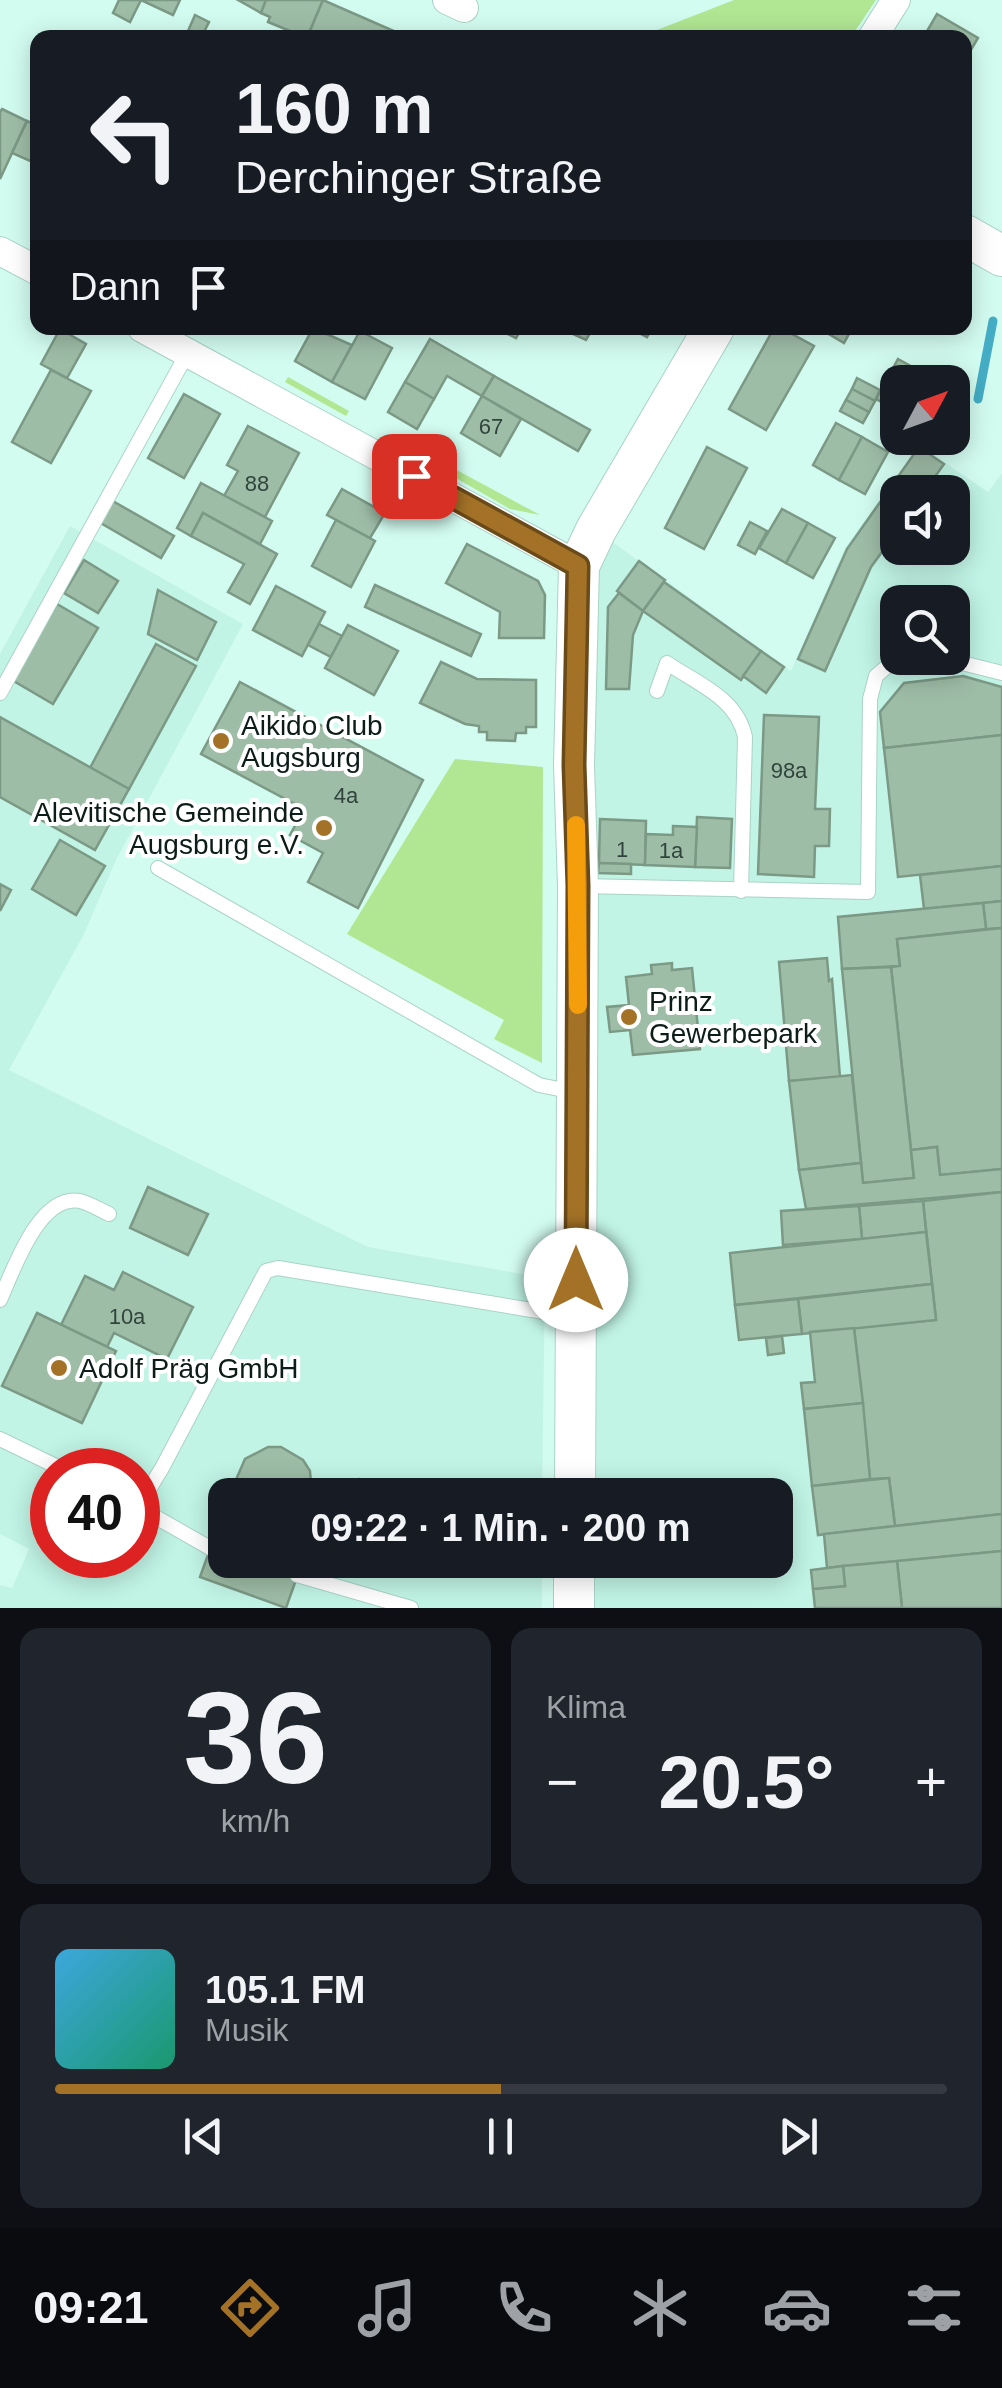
<!DOCTYPE html>
<html lang="de">
<head>
<meta charset="utf-8">
<style>
	:root { --surface:#171b24; --page:#20242c; --text:#f1f3f6; --muted:#9ea1a6; --line:#363941; --accent:#a37227 }
	body { margin:0; font-family:Helvetica,sans-serif; background:var(--page); color:var(--text); height:100vh; display:flex; flex-direction:column; font-size:38px; white-space:nowrap }
	* { box-sizing:border-box; margin:0 }
	p { font-size:32px; color:var(--muted) }
	.icon { flex:none; width:55px; height:55px; fill:none; stroke:currentColor; stroke-width:2; stroke-linecap:round; stroke-linejoin:round }
	.map { position:relative; height:1608px; overflow:hidden }
	.side { display:flex; flex-direction:column; gap:20px; padding:20px; background:#0d0f14; flex:1 }
	.side>* { flex:none }
	.guide { position:absolute; left:30px; top:30px; width:942px; height:305px; border-radius:20px; box-shadow:0 5px 25px #0003; background:#171b24; color:var(--text); overflow:hidden }
	.needle { width:65px; rotate:49deg }
	.tools { position:absolute; left:880px; top:365px; display:grid; gap:20px }
	.tools a { display:grid; place-items:center; width:90px; height:90px; border-radius:20px; background:var(--surface); box-shadow:0 5px 25px #0003; font-size:50px }
	.speed { position:absolute; left:30px; top:1448px; display:flex; gap:20px; font-size:50px; font-weight:700; text-align:center }
	.speed>* { display:grid; place-content:center; width:130px; height:130px; border-radius:50%; background:var(--surface); box-shadow:0 5px 25px #0003; line-height:1 }
	.speed .limit { border:15px solid #d22; background:#fff; color:#111 }
	.pin { position:absolute; display:grid; place-items:center; width:85px; height:85px; color:#fff; margin:-42px; border-radius:20px; box-shadow:0 5px 15px #0006 }
	.me { position:absolute; width:110px; margin:-55px; rotate:0deg; stroke-linejoin:round; filter:drop-shadow(0 0 8px #0008) }
	.turn { display:flex; align-items:center; gap:35px; height:210px; padding:0 40px; font-size:45px }
	.turn .icon { width:130px; height:130px; stroke-width:2.5 }
	.turn b { display:block; font-size:70px; line-height:85px }
	.then { display:flex; align-items:center; height:95px; padding:0 40px; background:#0003; gap:20px; font-size:38px }
	.big { font-size:75px; font-weight:700; line-height:1.1 }
	.side .tile { flex:1; display:flex; flex-direction:column; justify-content:center; gap:15px; min-width:0; padding:0 35px; border-radius:20px; background:var(--page) }
	.side .dial { align-items:center; gap:0 }
	.dial b { font-size:130px; line-height:1 }
	.song { display:flex; align-items:center; gap:30px }
	.cover { width:120px; height:120px; border-radius:15px; background:linear-gradient(135deg,hsl(200 70% 55%),hsl(160 70% 35%)) }
	.played { height:10px; border-radius:5px; background:linear-gradient(90deg,var(--accent) 50%,var(--line) 50%) }
	.keys { display:flex; justify-content:space-around; direction:ltr }
	.heat { display:flex; justify-content:space-between; align-items:center; font-size:55px; direction:ltr }
	.side .tiles { flex:1; display:grid; gap:20px; grid-template-columns:1fr 1fr }
	.tile:last-child { grid-column:span 2 }
	.trip { position:absolute; left:208px; top:1478px; width:585px; height:100px; border-radius:20px; background:var(--surface); box-shadow:0 5px 25px #0003; font-weight:700; line-height:100px; text-align:center }
	.menu { display:flex; height:160px; justify-content:space-around; align-items:center; background:#090b0e; color:var(--muted) }
	.menu .icon { width:70px; height:70px }
	.menu .active { color:var(--accent) }
	.menu b { font-size:45px; color:var(--text) }
	.map>svg:first-child { display:block }
</style>
</head>
<body>
<div class="map">
<svg width="1002" height="1608" viewBox="0 0 1002 1608">
	<rect width="100%" height="100%" fill="#d3fcf0"/>
	<g fill="#c1f4e5" fill-rule="evenodd">
		<path d="M919,445L988,492L1002,473V1608H592L593,1560H775V1495H593L598,887L574,765L596,530L791,671L845,548ZM898,492H952V548H898ZM898,602H952V658H898Z"/>
		<path d="M70,526L243,624L116,860L84,934L9,1070L368,1247L545,1278L542,1495H225V1560H542V1608H0V1585L12,1588L29,1549L0,1534V654ZM52,1470H138V1555H52Z"/>
	</g>
	<g fill="#b1e792">
		<path d="M734,0H876L851,37H639Z"/>
		<path d="M288,377L349,411L346,416L285,382Z"/>
		<path d="M438,460L540,515L510,509L435,466Z"/>
		<path d="M455,759L543,767L542,1063L494,1039L504,1020L347,934Z"/>
	</g>
	<g fill="none" stroke-linecap="round" stroke-linejoin="round">
		<path stroke="#44adc5" stroke-width="9" d="M978,399L993,321"/>
	</g>
	<g fill="#9ebda7" stroke="#7b9985" stroke-width="2.5">
		<path d="M119,0H141L130,22L113,13Z"/>
		<path d="M141,0H180L173,15Z"/>
		<path d="M238,0H266L261,13Z"/>
		<path d="M266,0H323L307,38L268,22L270,17L261,13Z"/>
		<path d="M323,0L396,32L394,38H307Z"/>
		<path d="M937,14L978,38L965,60V38H923Z"/>
		<path d="M195,15L209,22L201,38H185Z"/>
		<path d="M2,109L27,121L0,179V112Z"/>
		<path d="M27,121L38,126V146L30,161L12,153Z"/>
		<path d="M313,328L352,345L332,382L295,361Z"/>
		<path d="M496,328H522L516,338Z"/>
		<path d="M560,328H593L586,340Z"/>
		<path d="M629,328H652L647,337Z"/>
		<path d="M774,328H781L814,346L766,430L729,409Z"/>
		<path d="M824,328H842L850,332L844,343L822,330Z"/>
		<path d="M60,329L86,344L67,378L41,364Z"/>
		<path d="M360,331L392,348L365,399L332,382Z"/>
		<path d="M430,339L494,376L482,396L447,376L434,399L405,382Z"/>
		<path d="M898,359L925,374L920,382H898V411L876,399Z"/>
		<path d="M51,370L91,391L51,463L12,442Z"/>
		<path d="M494,376L590,430L578,451L482,396Z"/>
		<path d="M857,378L880,390L875,401L852,389Z"/>
		<path d="M405,382L434,399L417,429L388,412Z"/>
		<path d="M852,389L875,401L869,412L846,400Z"/>
		<path d="M184,394L220,414L184,478L148,458Z"/>
		<path d="M482,396L521,419L500,456L461,433Z"/>
		<path d="M846,400L869,412L863,423L840,411Z"/>
		<path d="M836,423L862,437L839,480L813,465Z"/>
		<path d="M248,426L299,453L265,517L224,496L238,471L227,465Z"/>
		<path d="M862,437L888,452L865,494L839,480Z"/>
		<path d="M707,447L747,468L704,549L665,528Z"/>
		<path d="M919,447L944,464L924,492H898V530L871,567L825,671L798,659L847,549Z"/>
		<path d="M201,483L272,521L260,544L203,513L191,536L177,528Z"/>
		<path d="M342,489L385,513L370,538L327,515Z"/>
		<path d="M111,500L174,536L161,558L99,522Z"/>
		<path d="M782,509L808,523L786,563L759,548Z"/>
		<path d="M203,513L277,554L250,604L228,592L244,564L191,536Z"/>
		<path d="M336,520L375,541L351,587L312,566Z"/>
		<path d="M750,522L767,531L755,554L738,545Z"/>
		<path d="M808,523L835,538L813,578L786,563Z"/>
		<path d="M467,544L538,581L545,595L544,638H499L500,612L446,583Z"/>
		<path d="M84,560L118,581L98,613L64,593Z"/>
		<path d="M639,561L665,580L643,611L617,591Z"/>
		<path d="M664,582L761,651L741,680L643,611Z"/>
		<path d="M375,585L481,634L471,656L365,607Z"/>
		<path d="M276,586L325,612L302,656L253,630Z"/>
		<path d="M158,590L216,622L197,660L148,634Z"/>
		<path d="M619,593L643,611L633,635L629,689H606L608,607Z"/>
		<path d="M57,604L98,628L53,704L12,680Z"/>
		<path d="M319,624L342,636L331,657L308,645Z"/>
		<path d="M348,625L398,651L374,695L325,668Z"/>
		<path d="M156,644L196,666L129,789L90,768Z"/>
		<path d="M761,651L784,667L766,693L743,676Z"/>
		<path d="M441,662L477,679L536,680V727H526V733H516L515,741L487,740V732H479V726L465,724L420,703Z"/>
		<path d="M963,676L1002,687V735L884,748L880,712L904,683Z"/>
		<path d="M240,682L423,780L358,908L308,882L323,853L290,835L304,809L201,754Z"/>
		<path d="M764,715L819,717L815,809H830L829,846H815L814,877L758,874Z"/>
		<path d="M0,717L129,789L95,850L0,797Z"/>
		<path d="M1002,735V866L898,877L884,748Z"/>
		<path d="M697,817L732,819L730,868L695,867Z"/>
		<path d="M600,819L646,821L645,865L599,863Z"/>
		<path d="M673,826L697,827L695,867L645,865L646,834L673,835Z"/>
		<path d="M60,840L105,866L76,915L32,889Z"/>
		<path d="M599,863L631,864V874L598,873Z"/>
		<path d="M1002,866V901L924,909L920,875Z"/>
		<path d="M0,884L11,890L0,911Z"/>
		<path d="M1002,901V928L986,929L983,903Z"/>
		<path d="M983,903L986,929L897,939L900,966L842,969L838,917Z"/>
		<path d="M1002,928V1169L940,1175L937,1147L911,1150L891,967L900,966L897,939Z"/>
		<path d="M827,958L829,981L832,979L840,1077L789,1081L779,962Z"/>
		<path d="M672,963V970L692,968L700,1049L633,1055L630,1030L610,1032L607,1007L629,1005L626,977L652,974L651,965Z"/>
		<path d="M891,967L914,1178L863,1183L842,969Z"/>
		<path d="M852,1075L861,1163L799,1170L789,1081Z"/>
		<path d="M937,1147L940,1175L1002,1169V1192L806,1209L799,1170L861,1163L863,1183L914,1178L911,1150Z"/>
		<path d="M148,1187L208,1214L188,1255L130,1228Z"/>
		<path d="M1002,1192V1514L895,1526L889,1478L870,1479L854,1328L936,1320L923,1201Z"/>
		<path d="M923,1201L926,1232L862,1239L859,1206Z"/>
		<path d="M859,1206L862,1239L783,1245L781,1211Z"/>
		<path d="M926,1232L932,1284L735,1305L730,1253Z"/>
		<path d="M123,1272L193,1307L167,1359L114,1333L107,1347L61,1325L85,1276L114,1290Z"/>
		<path d="M932,1284L936,1320L802,1334L798,1299Z"/>
		<path d="M798,1299L802,1334L739,1340L735,1305Z"/>
		<path d="M37,1313L116,1351L82,1423L2,1386Z"/>
		<path d="M854,1328L863,1403L804,1409L801,1383L815,1382L810,1332Z"/>
		<path d="M782,1336L784,1353L768,1355L766,1338Z"/>
		<path d="M863,1403L870,1479L812,1486L804,1409Z"/>
		<path d="M268,1447H281L303,1460L310,1471L312,1495H236L235,1482L245,1459Z"/>
		<path d="M889,1478L895,1526L818,1535L812,1486Z"/>
		<path d="M359,1479L385,1484L397,1495H334L347,1483Z"/>
		<path d="M1002,1514V1551L827,1568L824,1534Z"/>
		<path d="M219,1524L225,1526V1560H303L286,1608L200,1577Z"/>
		<path d="M1002,1551V1608H902L897,1561Z"/>
		<path d="M897,1561L902,1608H815L813,1589L845,1586L843,1566Z"/>
		<path d="M843,1566L845,1586L813,1589L811,1570Z"/>
	</g>
	<g fill="none" stroke-linecap="round" stroke-linejoin="round">
		<g stroke="#aad3c7" stroke-width="16">
			<g id="lane">
				<path d="M942,658L1002,673"/>
				<path d="M657,691L667,663C698,684 737,698 745,737L741,891"/>
				<path d="M0,693L188,352"/>
				<path d="M158,868L539,1085L574,1092"/>
				<path d="M579,886L868,892L870,699L876,676L898,657"/>
				<path d="M0,1300C13,1271 39,1193 80,1201C89,1203 100,1210 109,1214"/>
				<path d="M0,1439L64,1470"/>
				<path d="M138,1497L151,1486L162,1468L266,1271L278,1268L574,1317"/>
				<path d="M138,1507L210,1548"/>
				<path d="M297,1575L411,1608"/>
			</g>
		</g>
		<g stroke="#aad3c7" stroke-width="30">
			<g id="street">
				<path d="M447,0L464,8"/>
				<path d="M872,38L896,0"/>
				<path d="M0,251L38,271"/>
				<path d="M142,328L579,566"/>
			</g>
		</g>
		<g stroke="#aad3c7" stroke-width="42">
			<g id="secondary">
				<path d="M965,235L1002,256"/>
				<path d="M575,1495L578,886L574,765L579,566L596,530L714,328"/>
				<path d="M574,1608V1560"/>
			</g>
		</g>
		<use href="#lane" stroke="#fff" stroke-width="14"/>
		<use href="#street" stroke="#fff" stroke-width="28"/>
		<use href="#secondary" stroke="#fff" stroke-width="40"/>
	</g>
	<g fill="none" stroke-linecap="round" stroke-linejoin="round">
		<g stroke="#6a4a19" stroke-width="25">
			<path id="route" d="M414,476L578,566L574,765L578,886L576,1280"/>
		</g>
		<use href="#route" stroke="#a37227" stroke-width="18"/>
		<path stroke="#f59e0b" stroke-width="18" d="M576,825L578,1005"/>
	</g>
	<g fill="#a37227" stroke="#fff" stroke-width="4">
		<circle cx="221" cy="741" r="10"/>
		<circle cx="324" cy="828" r="10"/>
		<circle cx="629" cy="1017" r="10"/>
		<circle cx="59" cy="1368" r="10"/>
	</g>
	<g text-anchor="middle" dominant-baseline="central" stroke-width="8" stroke-linejoin="round" paint-order="stroke">
		<g font-size="22" fill="#30443c">
			<text x="491" y="426">67</text>
			<text x="257" y="483">88</text>
			<text x="789" y="770">98a</text>
			<text x="346" y="795">4a</text>
			<text x="622" y="849">1</text>
			<text x="671" y="850">1a</text>
			<text x="127" y="1316">10a</text>
		</g>
		<g font-size="28" fill="#0c1c18" stroke="#fff" text-anchor="start">
			<text x="241" y="725">Aikido Club<tspan x="241" dy="32">Augsburg</tspan></text>
			<text x="304" y="812" text-anchor="end">Alevitische Gemeinde<tspan x="304" dy="32">Augsburg e.V.</tspan></text>
			<text x="649" y="1001">Prinz<tspan x="649" dy="32">Gewerbepark</tspan></text>
			<text x="79" y="1368">Adolf Präg GmbH</text>
		</g>
	</g>
</svg>
<div class="tools">
<a><svg class="needle" viewBox="-14 -14 28 28"><path d="M0-13l5 13h-10z" fill="#e53935"/><path d="M0 13l5-13h-10z" fill="#9ea1a6"/></svg></a>
<a><svg class="icon" aria-label="sound" viewBox="0 0 24 24"><path d="M4 9h4l5-4v14l-5-4H4zM17 9q2 3 0 6"/></svg></a>
<a><svg class="icon" aria-label="search" viewBox="0 0 24 24"><circle cx="10" cy="10" r="6"/><path d="M15 15l6 6"/></svg></a>
</div>
<div class="speed"><div class="limit">40</div></div>
<div class="pin" style="left:414px;top:476px;background:#d93025"><svg class="icon" aria-label="arrive" viewBox="0 0 24 24"><path d="M6 21V4h12l-3 4 3 4H6"/></svg></div>
<svg class="me" style="left:576px;top:1280px" viewBox="-20 -20 40 40"><circle r="19" fill="#fff"/><path d="M0-13L10 11 0 6-10 11z" fill="#a37227"/></svg>
<div class="trip">09:22 · 1 Min. · 200 m</div>
<div class="guide">
<div class="turn"><svg class="icon" aria-label="left" viewBox="0 0 24 24"><path d="M17 20v-9H6M10 6l-5 5 5 5"/></svg><div><b>160 m</b>Derchinger Straße</div></div>
<div class="then">Dann<svg class="icon" aria-label="arrive" viewBox="0 0 24 24"><path d="M6 21V4h12l-3 4 3 4H6"/></svg></div>
</div>
</div>
<section class="side">
<div class="tiles">
<div class="tile dial"><b>36</b><p>km/h</p></div>
<div class="tile"><p>Klima</p>
<div class="heat"><a>−</a><b class="big">20.5°</b><a>+</a></div>
</div>
<div class="tile">
<div class="song"><i class="cover"></i><div><b>105.1 FM</b><p>Musik</p></div></div>
<div class="played"></div>
<div class="keys"><svg class="icon" aria-label="previous" viewBox="0 0 24 24"><path d="M18 5L8 12l10 7zM5 5v14"/></svg><svg class="icon" aria-label="pause" viewBox="0 0 24 24"><path d="M8 5v14M16 5v14"/></svg><svg class="icon" aria-label="next" viewBox="0 0 24 24"><path d="M6 5l10 7-10 7zM19 5v14"/></svg></div>
</div>
</div>
</section>
<nav class="menu">
<b>09:21</b>
<svg class="icon active" aria-label="directions" viewBox="0 0 24 24"><path d="M12 3l9 9-9 9-9-9zM9 14v-3h6M13 9l2 2-2 2"/></svg>
<svg class="icon" aria-label="music" viewBox="0 0 24 24"><path d="M9 18V5l10-2v13"/><circle cx="6" cy="18" r="3"/><circle cx="16" cy="16" r="3"/></svg>
<svg class="icon" aria-label="phone" viewBox="0 0 24 24"><path d="M5 4h4l2 5-3 2q2 4 5 5l2-3 5 2v4C11 20 4 13 5 4z"/></svg>
<svg class="icon" aria-label="climate" viewBox="0 0 24 24"><path d="M12 3v18M4 7l16 10M4 17L20 7"/></svg>
<svg class="icon" aria-label="car" viewBox="0 0 24 24"><path d="M5 17H2v-5l4-1 3-4h7l3 4 3 1v5h-3M9 17h6M6 11h13"/><circle cx="7" cy="17" r="2"/><circle cx="17" cy="17" r="2"/></svg>
<svg class="icon" aria-label="filters" viewBox="0 0 24 24"><path d="M4 7h16M4 17h16"/><circle cx="9" cy="7" r="2"/><circle cx="15" cy="17" r="2"/></svg>
</nav>
</body>
</html>
